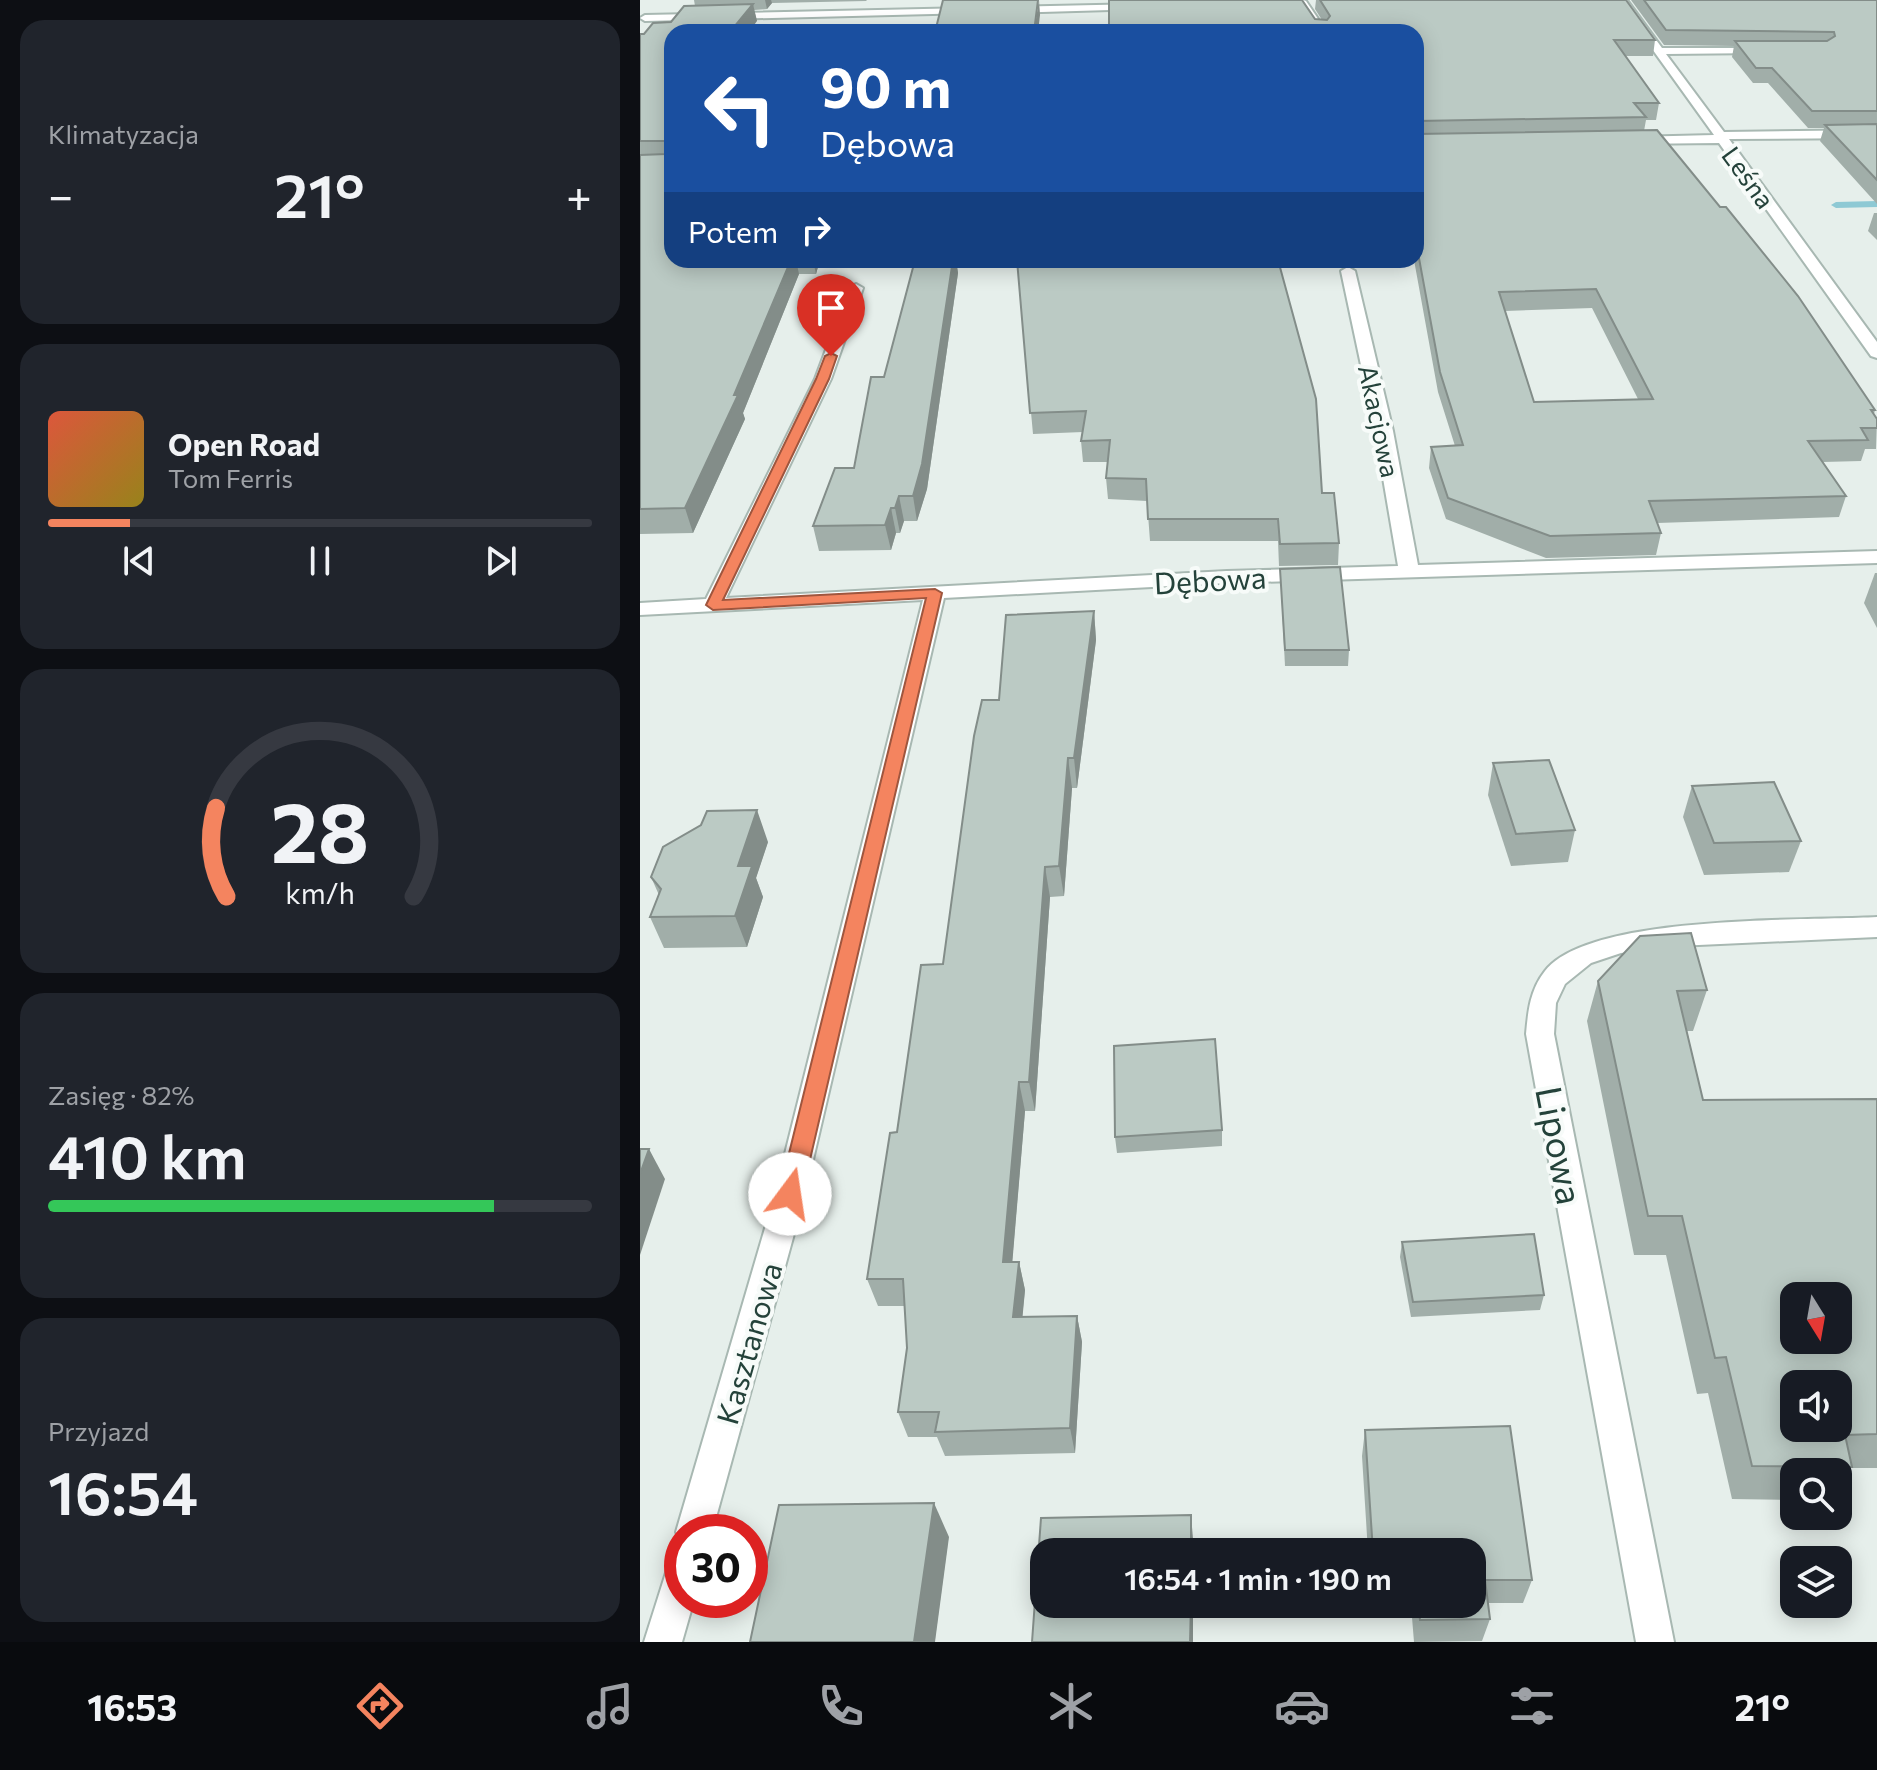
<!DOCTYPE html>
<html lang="pl">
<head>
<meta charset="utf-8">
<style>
	:root { --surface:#171b24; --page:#20242c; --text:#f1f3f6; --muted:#9ea1a6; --line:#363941; --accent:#f4845f }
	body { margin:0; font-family:Commissioner,sans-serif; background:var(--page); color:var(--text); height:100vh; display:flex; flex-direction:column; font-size:30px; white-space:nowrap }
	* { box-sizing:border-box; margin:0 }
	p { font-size:26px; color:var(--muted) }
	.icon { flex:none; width:44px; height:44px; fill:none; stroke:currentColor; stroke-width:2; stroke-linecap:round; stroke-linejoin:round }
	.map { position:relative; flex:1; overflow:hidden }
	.details { display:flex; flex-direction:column; gap:20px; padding:20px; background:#0d0f14; width:640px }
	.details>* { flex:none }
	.guide { position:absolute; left:24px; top:24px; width:760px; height:244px; border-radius:24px; box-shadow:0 4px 20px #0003; background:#1a4fa0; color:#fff; overflow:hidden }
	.needle { width:52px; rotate:169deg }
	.fabs { position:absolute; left:1140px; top:1282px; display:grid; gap:16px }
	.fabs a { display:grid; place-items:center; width:72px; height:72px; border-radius:16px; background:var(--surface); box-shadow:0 4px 20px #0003; font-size:40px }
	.speed { position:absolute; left:24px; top:1514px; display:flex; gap:16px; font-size:40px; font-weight:700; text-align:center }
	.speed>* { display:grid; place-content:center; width:104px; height:104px; border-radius:50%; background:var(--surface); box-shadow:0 4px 20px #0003; line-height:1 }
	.speed .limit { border:12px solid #d22; background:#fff; color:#111 }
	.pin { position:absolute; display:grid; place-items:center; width:68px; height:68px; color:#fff; margin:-82px -34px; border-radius:50% 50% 50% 0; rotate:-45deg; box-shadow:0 0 8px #0007 }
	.pin .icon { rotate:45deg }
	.me { position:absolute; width:88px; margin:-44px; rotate:14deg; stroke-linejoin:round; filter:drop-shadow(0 0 6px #0008) }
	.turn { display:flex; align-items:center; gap:28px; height:168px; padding:0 24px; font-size:36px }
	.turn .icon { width:104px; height:104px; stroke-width:2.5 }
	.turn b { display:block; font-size:56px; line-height:68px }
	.then { display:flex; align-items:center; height:76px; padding:0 24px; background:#0003; gap:16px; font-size:30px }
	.big { font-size:60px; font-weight:600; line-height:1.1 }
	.details .tile { flex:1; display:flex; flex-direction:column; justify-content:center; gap:12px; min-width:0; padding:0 28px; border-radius:24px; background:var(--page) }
	.details .dial { align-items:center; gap:0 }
	.dial svg { height:208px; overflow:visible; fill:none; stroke:var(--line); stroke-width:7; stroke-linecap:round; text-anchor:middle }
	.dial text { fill:var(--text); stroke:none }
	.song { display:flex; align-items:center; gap:24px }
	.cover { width:96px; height:96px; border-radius:12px; background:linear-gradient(135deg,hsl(10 70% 55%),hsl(50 70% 35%)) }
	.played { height:8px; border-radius:4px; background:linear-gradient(90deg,var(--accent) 15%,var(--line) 15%) }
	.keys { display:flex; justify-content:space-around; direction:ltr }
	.heat { display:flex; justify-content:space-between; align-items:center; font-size:44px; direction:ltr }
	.charge { height:12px; border-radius:6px; background:linear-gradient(90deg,#34c759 82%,var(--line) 0) }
	.trip { position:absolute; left:390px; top:1538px; width:456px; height:80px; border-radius:24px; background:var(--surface); box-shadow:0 4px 20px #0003; font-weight:600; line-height:80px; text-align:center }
	.tabs { display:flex; height:128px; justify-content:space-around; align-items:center; background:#090b0e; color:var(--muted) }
	.tabs .icon { width:56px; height:56px }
	.tabs .active { color:var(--accent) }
	.tabs b { font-size:36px; color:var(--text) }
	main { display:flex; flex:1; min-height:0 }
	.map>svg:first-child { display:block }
</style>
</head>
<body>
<main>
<section class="details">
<div class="tile"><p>Klimatyzacja</p>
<div class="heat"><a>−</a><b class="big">21°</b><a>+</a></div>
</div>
<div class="tile">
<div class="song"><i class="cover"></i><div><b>Open Road</b><p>Tom Ferris</p></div></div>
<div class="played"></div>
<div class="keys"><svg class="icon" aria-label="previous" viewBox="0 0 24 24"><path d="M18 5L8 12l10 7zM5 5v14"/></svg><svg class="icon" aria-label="pause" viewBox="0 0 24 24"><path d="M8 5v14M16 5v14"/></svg><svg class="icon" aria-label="next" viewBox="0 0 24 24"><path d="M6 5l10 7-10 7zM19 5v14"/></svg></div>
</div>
<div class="tile dial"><svg viewBox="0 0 100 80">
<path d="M14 69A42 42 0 1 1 86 69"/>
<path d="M14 69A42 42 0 0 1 10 35" stroke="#f4845f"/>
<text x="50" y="56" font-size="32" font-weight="700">28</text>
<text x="50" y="72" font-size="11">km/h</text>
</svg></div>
<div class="tile"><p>Zasięg · 82%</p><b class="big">410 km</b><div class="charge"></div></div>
<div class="tile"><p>Przyjazd</p><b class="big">16:54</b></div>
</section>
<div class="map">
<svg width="1237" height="1642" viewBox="0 0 1237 1642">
	<rect width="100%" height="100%" fill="#e6efeb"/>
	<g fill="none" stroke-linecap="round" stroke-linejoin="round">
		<path fill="#8ec9d4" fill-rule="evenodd" d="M1237,201V207L1196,208L1191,205L1196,202Z"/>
		<g stroke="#a8b8b2" stroke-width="4">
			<g id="minor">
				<path d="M663,0L666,1L687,32H677L658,3Z"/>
				<path d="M977,0H987L1022,48H1128L1129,50L1124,53L1026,54L1084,132L1237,130V138L1089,139L1237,342V358L1231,356L1079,143L988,144L986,141L992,137L1074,135Z"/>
				<path d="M502,4L505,9L367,13L362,10L367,7Z"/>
				<path d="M330,8L333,13L5,21L0,18L5,15Z"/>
				<path d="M708,267L715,271L753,431L778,565L1237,551V563L587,583L304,598L165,1194L72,1532H42L41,1545L36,1532L135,1194L283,600L0,615V603L66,599L175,379L209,288L216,284L223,288L191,379L86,598L587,571L758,566L735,431L701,271Z"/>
				<path d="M1237,917V937L1037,946L981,953L951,963L925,984L916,1003L914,1034L1034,1642H996L886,1034C888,1011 890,990 905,971C949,914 1165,921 1237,917Z"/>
				<path d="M42,1557V1600H54L42,1642H4L29,1563Z"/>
			</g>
		</g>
		<use href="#minor" fill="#fff" fill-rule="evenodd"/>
	</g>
	<g fill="#a1aea9" fill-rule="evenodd">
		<path d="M54,0H227L226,1L132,3L127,9L114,10L117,21L32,32V260H180L176,274H159L103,413L105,419L53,533L0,534V34H4L31,22L55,6Z"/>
		<path d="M676,0H986L1015,40L1013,56H985L1019,103L1016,120H1006L1004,131L1235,410L1234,414L1237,419L1236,449H1225L1221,461L1183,462L1206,496L1199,517L1017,523L1021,533L1016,555L906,558L806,519L789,468L791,447L815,446L798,392L774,260H756H776V32L675,19L682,20L675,9ZM952,308L998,399L894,402L865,311Z"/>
		<path d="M991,0H1237V204L1180,141L1184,128H1168L1128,83H1113L1092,57L1094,46L1024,45Z"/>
		<path d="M1234,213H1237V240L1228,231Z"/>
		<path d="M275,260H316L318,273L287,489L277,521H264L260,533H256L251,550L179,551L173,526L214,468L244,377Z"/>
		<path d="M377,260L682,493L699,543L698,565L639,566L638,541H510L507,501L468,499L466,478L468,462H443L441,441L443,432L393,434Z"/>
		<path d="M640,569L709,650L708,666H645Z"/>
		<path d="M1235,573H1237V628L1224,603Z"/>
		<path d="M454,611L456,640L437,788H432L424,896L410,897L395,1111H385L372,1262H379L385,1290L382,1317L437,1316L442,1342L435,1453L305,1456L297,1437H268L258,1412L267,1348L265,1306H238L227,1279L257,1132L303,964L359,700Z"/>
		<path d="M853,763L935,830L928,862L871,866L848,795Z"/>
		<path d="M1052,786L1161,841L1149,872L1064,875L1043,817Z"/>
		<path d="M128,842L116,878L123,897L107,947L24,948L10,917L19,895L11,877Z"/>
		<path d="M958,981L1067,990L1053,1031H1047L1063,1100L1237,1099V1468H1211L1198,1486V1472H1154V1500L1092,1499L1068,1393L1057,1394L1026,1255H994L947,1021Z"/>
		<path d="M582,1130V1146L477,1153L475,1137Z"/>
		<path d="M762,1242L904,1295L900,1310L771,1317L760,1257Z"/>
		<path d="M725,1430L892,1580L883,1603H848L850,1619L842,1641L774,1642L771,1605L732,1606L731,1604H832V1552H728L722,1456Z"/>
	</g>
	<g fill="#838d89">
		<path d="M125,0H131L132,3L127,9Z"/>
		<path d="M399,0L400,15L398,32H394Z"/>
		<path d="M113,4L117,21L109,32H90Z"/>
		<path d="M151,260H156L159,274L103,413L105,419L53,533L45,508Z"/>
		<path d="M173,260H180L176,274Z"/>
		<path d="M313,260H316L318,273L287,489L277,521L273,496Z"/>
		<path d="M259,496L264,521L260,533L255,508Z"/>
		<path d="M251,508L256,533L251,550L245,525Z"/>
		<path d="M454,611L456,640L437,788L434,758Z"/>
		<path d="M428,758L432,788L424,896L419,866Z"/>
		<path d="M117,810L128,842L116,878L123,897L107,947L95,916L98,866Z"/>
		<path d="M405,867L410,897L395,1111L389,1082Z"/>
		<path d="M379,1082L385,1111L370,1290L363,1262Z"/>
		<path d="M9,1149L25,1179L0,1255V1174Z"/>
		<path d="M379,1262L385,1290L380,1344L373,1317Z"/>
		<path d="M437,1316L442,1342L435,1453L430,1428Z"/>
		<path d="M294,1503L309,1537L295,1642H274Z"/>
		<path d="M551,1515L553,1539V1552H551Z"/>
		<path d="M551,1604H553V1642H550Z"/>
	</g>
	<g fill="#bbcac4" stroke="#838d89" stroke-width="2" fill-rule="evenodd">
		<path d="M303,0H398L394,32H295Z"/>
		<path d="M469,0H662L675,19L687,20L690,16L680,0H986L1015,40H974L1019,103H994L1006,117L777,121L776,122V32H469Z"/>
		<path d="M1004,0H1237V111H1172L1132,68H1116L1095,41H1187L1195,36L1194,32L1026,30Z"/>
		<path d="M113,4L90,32H32V260H151L94,395H98L45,508L0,509V155L26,154L29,151V141H0V34H4L13,23L31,22L44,6Z"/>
		<path d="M1237,124V180L1185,125Z"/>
		<path d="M1017,130L1080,207H1086L1158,296L1235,410H1231L1237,419V428H1221L1228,440L1168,441L1206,496L1009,501L1021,533L910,536L808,498L791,447L823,445L800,372L776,242V134ZM956,289L1013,399L894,402L859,292Z"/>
		<path d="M275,260H313L282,464L273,496H259L255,508H251L245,525L173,526L195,468H214L231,377H244Z"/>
		<path d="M377,260H638L676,399L682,493H694L699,543L640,544L638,519H508L506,479L466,478L470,440L441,441L446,411L390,413Z"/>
		<path d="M700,567L709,650H645L640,569Z"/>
		<path d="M454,611L434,758H428L419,866L405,867L389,1082H379L363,1262H379L373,1317L437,1316L430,1428L295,1432L299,1412H258L267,1348L263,1279H227L250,1133L257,1132L281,965L303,964L334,736L342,700H359L366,615Z"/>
		<path d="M909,760L935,830L876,834L853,763Z"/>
		<path d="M1134,782L1161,841L1074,843L1052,786Z"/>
		<path d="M117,810L98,866H112L95,916L10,917L21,889L11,877L23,847L61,825L67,811Z"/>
		<path d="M1051,933L1067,990L1037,991L1063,1100L1237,1099V1434L1205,1435L1212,1467L1112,1466L1086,1357L1075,1358L1042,1216H1008L958,981L1000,936ZM1154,1296H1198V1340H1154ZM1154,1384H1198V1428H1154Z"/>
		<path d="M575,1039L582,1130L475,1137L474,1046Z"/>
		<path d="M0,1149H9L0,1174Z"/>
		<path d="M894,1234L904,1295L773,1302L762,1242Z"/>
		<path d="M870,1426L892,1580H845L850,1619L780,1620L778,1604H832V1552H733L725,1430Z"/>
		<path d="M294,1503L274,1642H110L139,1505Z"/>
		<path d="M551,1515V1552H404V1604H551L550,1642H392L401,1518Z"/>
	</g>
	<path fill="#f4845f" stroke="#9f563e" stroke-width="2" d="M191,353L197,356L189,379L83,600L295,589L302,593L162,1194L159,1201L150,1204L142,1201L139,1194L286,598L73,610L66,605L176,379L185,356Z"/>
	<g text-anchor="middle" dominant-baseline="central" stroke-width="8" stroke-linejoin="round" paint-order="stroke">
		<g font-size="26" fill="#24423a" stroke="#f7fbf9">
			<text transform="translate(1109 177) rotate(54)">Leśna</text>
			<text transform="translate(740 421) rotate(78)">Akacjowa</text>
		</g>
		<g font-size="30" fill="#24423a" stroke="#f7fbf9">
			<text transform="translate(570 579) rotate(-3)">Dębowa</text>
			<text transform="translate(108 1343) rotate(-74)">Kasztanowa</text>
		</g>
		<g font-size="36" fill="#24423a" stroke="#f7fbf9">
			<text transform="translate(921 1145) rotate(79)">Lipowa</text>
		</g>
	</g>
</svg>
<div class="fabs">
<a><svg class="needle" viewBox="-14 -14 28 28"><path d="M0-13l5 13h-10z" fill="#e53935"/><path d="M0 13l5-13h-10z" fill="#9ea1a6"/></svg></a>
<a><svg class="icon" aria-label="sound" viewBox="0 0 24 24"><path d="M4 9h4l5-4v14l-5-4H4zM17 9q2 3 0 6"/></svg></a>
<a><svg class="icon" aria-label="search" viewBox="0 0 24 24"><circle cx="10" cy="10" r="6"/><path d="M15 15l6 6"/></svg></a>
<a><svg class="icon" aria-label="layers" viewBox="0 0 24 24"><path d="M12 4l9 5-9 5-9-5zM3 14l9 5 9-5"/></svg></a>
</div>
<div class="speed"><div class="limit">30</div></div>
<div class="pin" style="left:191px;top:356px;background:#d93025"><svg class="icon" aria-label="arrive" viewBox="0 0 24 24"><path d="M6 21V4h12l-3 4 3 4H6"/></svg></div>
<svg class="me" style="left:150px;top:1194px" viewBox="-20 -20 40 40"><circle r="19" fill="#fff"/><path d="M0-13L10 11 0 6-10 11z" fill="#f4845f"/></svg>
<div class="trip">16:54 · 1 min · 190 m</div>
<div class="guide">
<div class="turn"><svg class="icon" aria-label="left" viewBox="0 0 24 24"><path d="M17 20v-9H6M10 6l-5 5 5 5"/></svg><div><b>90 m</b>Dębowa</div></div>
<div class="then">Potem<svg class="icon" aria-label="right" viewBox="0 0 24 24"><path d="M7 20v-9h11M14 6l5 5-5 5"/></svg></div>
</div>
</div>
</main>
<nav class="tabs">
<b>16:53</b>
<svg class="icon active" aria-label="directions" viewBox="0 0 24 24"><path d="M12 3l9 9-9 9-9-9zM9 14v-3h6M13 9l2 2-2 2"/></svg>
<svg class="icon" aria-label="music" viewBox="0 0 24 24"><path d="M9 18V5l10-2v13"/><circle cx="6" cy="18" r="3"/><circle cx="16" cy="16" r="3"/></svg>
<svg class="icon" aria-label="phone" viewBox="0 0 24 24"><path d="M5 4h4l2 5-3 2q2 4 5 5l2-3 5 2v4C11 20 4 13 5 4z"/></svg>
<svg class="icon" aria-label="climate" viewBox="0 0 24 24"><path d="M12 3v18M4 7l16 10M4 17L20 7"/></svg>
<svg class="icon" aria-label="car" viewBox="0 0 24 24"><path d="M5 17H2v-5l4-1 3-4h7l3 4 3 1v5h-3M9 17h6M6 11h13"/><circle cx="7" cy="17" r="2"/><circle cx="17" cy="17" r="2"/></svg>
<svg class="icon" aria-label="filters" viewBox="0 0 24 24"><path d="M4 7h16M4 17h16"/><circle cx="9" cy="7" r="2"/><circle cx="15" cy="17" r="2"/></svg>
<b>21°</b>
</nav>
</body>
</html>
